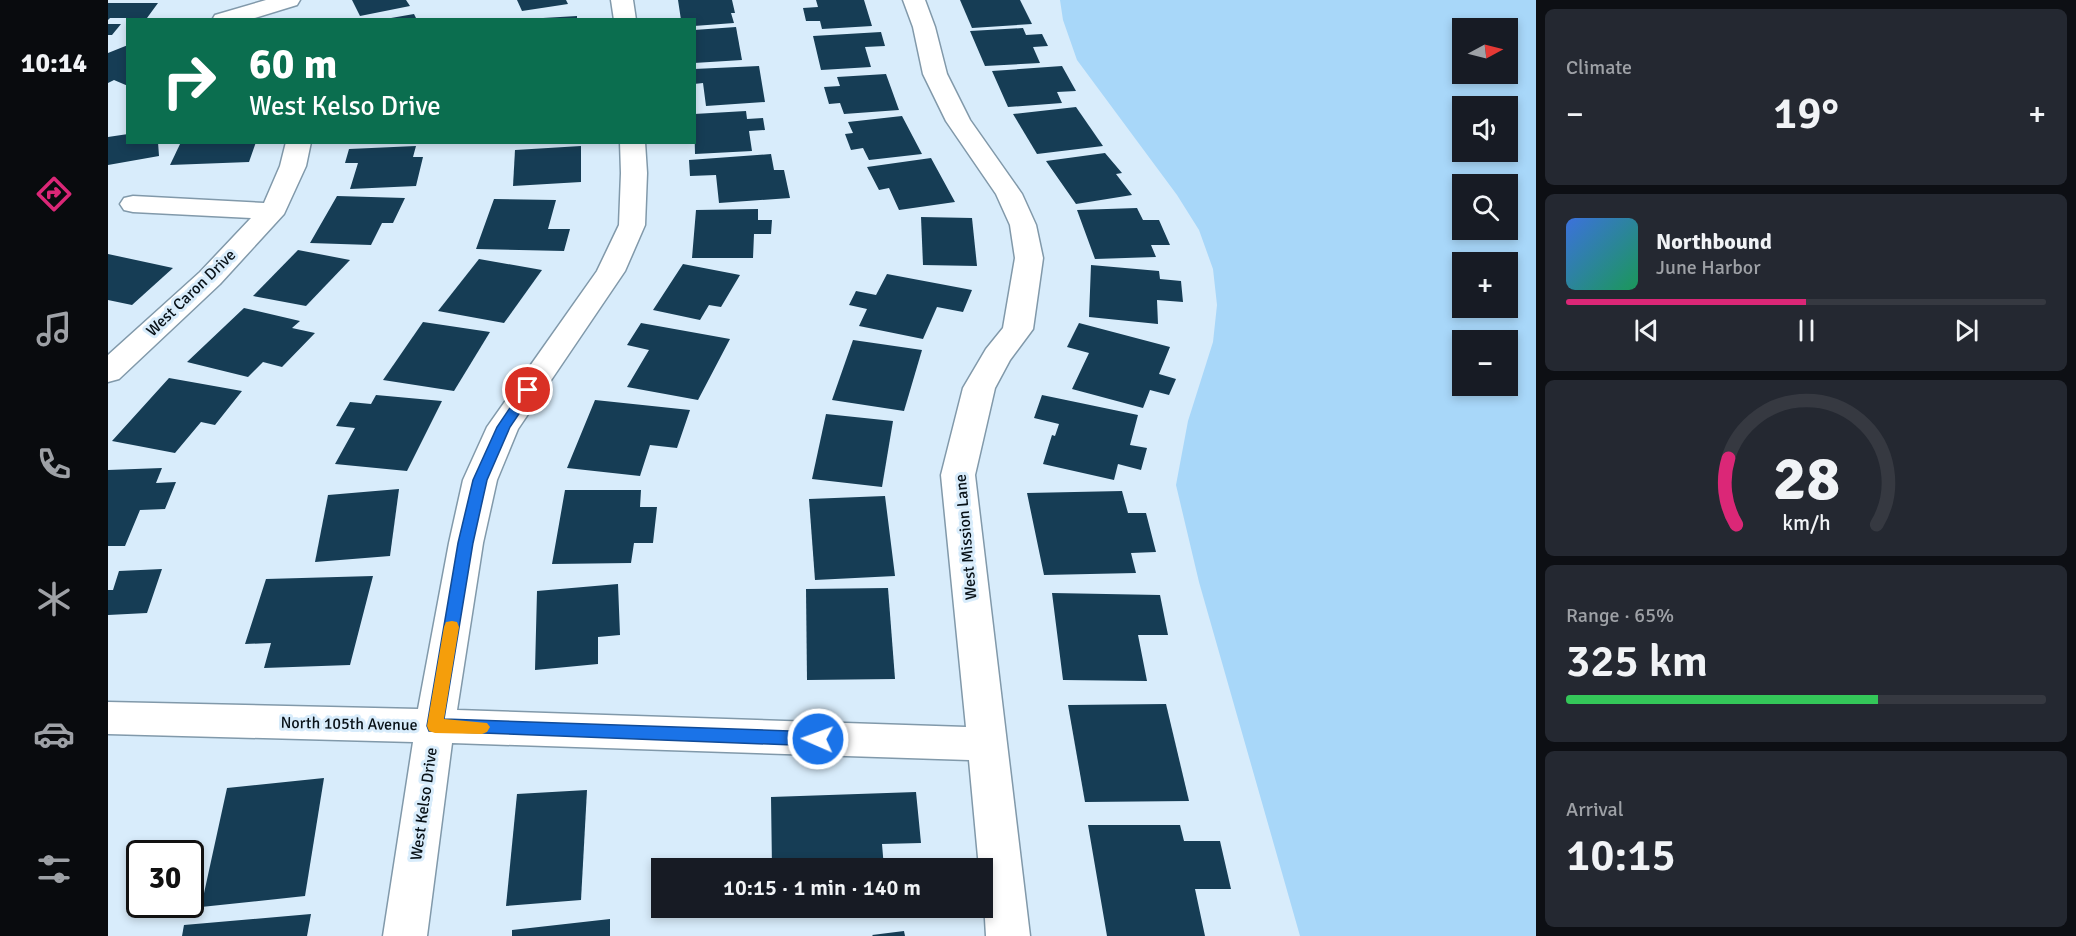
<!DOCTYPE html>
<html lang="en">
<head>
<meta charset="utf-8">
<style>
	:root { --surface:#171b24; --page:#242831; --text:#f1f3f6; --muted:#9ea1a6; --line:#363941; --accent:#db2777 }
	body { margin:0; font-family:Signika,sans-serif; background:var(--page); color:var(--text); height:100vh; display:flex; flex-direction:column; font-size:22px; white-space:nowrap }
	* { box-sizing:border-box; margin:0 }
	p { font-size:20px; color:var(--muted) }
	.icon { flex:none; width:33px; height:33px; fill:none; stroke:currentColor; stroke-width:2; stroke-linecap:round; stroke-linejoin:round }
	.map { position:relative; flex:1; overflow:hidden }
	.panel { display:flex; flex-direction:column; gap:9px; padding:9px; background:#0d0f14; width:540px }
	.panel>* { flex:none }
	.banner { position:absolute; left:18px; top:18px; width:570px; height:126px; border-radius:0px; box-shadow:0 3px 9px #0003; background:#0b6e4f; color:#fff; overflow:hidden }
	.needle { width:39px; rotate:83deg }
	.controls { position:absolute; left:1344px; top:18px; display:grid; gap:12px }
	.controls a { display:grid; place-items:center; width:66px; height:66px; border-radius:0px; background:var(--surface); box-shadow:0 3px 9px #0003; font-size:30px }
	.speed { position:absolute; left:18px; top:840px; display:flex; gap:12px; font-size:30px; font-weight:700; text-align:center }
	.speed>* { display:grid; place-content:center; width:78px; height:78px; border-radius:50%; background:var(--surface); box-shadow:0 3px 9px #0003; line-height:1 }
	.speed .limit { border:3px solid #111; border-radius:9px; background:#fff; color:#111 }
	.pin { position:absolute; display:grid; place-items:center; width:51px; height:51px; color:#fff; margin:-26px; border:3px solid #fff; border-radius:50%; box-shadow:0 2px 6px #0007 }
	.me { position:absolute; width:66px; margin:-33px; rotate:272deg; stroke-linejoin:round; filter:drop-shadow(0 0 4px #0008) }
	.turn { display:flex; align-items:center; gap:21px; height:126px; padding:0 24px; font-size:27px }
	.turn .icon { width:78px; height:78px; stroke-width:2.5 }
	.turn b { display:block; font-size:42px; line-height:51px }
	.big { font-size:45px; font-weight:600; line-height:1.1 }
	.panel .tile { flex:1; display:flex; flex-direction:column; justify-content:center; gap:9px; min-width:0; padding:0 21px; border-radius:9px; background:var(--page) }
	.panel .dial { align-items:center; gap:0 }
	.dial svg { height:156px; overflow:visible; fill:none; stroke:var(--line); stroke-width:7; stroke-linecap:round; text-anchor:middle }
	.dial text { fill:var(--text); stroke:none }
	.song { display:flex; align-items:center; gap:18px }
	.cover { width:72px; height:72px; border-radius:9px; background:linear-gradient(135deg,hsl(220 70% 55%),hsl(150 70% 35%)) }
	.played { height:6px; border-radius:3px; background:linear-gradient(90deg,var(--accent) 50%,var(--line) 50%) }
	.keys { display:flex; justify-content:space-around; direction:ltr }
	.heat { display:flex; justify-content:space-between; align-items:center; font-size:33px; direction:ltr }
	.charge { height:9px; border-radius:4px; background:linear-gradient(90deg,#34c759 65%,var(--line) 0) }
	.trip { position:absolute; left:543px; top:858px; width:342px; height:60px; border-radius:0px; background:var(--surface); box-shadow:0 3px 9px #0003; font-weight:600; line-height:60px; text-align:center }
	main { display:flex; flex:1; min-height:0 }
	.tab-bar { display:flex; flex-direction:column; width:108px; justify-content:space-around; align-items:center; background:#090b0e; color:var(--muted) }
	.tab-bar .icon { width:42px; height:42px }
	.tab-bar .current { color:var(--accent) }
	.tab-bar b { font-size:27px; color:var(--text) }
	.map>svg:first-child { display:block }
</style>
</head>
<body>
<main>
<nav class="tab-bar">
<b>10:14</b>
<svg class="icon current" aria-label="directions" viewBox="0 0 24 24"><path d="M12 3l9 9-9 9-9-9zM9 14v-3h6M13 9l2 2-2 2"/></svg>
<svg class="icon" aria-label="music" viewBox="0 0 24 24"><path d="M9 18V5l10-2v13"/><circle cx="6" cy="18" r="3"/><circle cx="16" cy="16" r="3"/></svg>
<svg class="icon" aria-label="phone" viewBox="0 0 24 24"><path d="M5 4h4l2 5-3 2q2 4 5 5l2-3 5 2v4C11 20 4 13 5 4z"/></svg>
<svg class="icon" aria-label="climate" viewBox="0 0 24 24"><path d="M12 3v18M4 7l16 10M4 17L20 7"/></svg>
<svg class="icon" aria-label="car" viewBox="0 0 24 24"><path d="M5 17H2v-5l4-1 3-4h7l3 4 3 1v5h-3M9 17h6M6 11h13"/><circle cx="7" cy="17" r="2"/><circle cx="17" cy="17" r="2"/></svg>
<svg class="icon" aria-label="filters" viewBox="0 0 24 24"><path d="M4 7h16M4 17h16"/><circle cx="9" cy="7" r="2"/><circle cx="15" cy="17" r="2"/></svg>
</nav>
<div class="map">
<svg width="1428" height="936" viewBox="0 0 1428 936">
	<rect width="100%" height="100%" fill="#d8ecfb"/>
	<path fill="#a8d7f9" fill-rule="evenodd" d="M952,0H1428V936H1192L1091,582L1068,485L1080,421L1105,342L1109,305L1105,269L1091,230L1069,195L969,60L955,20ZM1354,28H1400V74H1354ZM1354,106H1400V152H1354ZM1354,184H1400V230H1354ZM1354,262H1400V308H1354ZM1354,340H1400V386H1354Z"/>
	<g fill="#163d55">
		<path d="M244,0H298L302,6L252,16Z"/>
		<path d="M409,0H458L460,4L414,11Z"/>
		<path d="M570,0H624L627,13H623L626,23L586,26V20H573Z"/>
		<path d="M708,0H756L764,26L714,29L712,21H698L695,8L710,7Z"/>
		<path d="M852,0H912L924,24L864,28Z"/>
		<path d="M0,3H50L39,18H2L0,20Z"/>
		<path d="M306,14L309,20H283V18Z"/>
		<path d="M469,16V20H435V18Z"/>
		<path d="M0,24H13L4,35H0Z"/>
		<path d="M628,27L634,60L586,63V30Z"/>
		<path d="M915,28L918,35L934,34L940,46L925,47L932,63L877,66L862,31Z"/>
		<path d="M773,32L777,46L757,47L763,67L713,70L705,36Z"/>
		<path d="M20,45V86L6,80L0,83V53Z"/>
		<path d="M651,66L657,102L598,106L595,83L586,84V69Z"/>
		<path d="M954,66L968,91L949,92L954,103L900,107L884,71Z"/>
		<path d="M778,74L791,110L736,114L732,103L721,104L716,87L732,86L729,77Z"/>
		<path d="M968,107L995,146L929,154L905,114Z"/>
		<path d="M638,111L639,119L655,118L657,130L641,131L644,151L587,154L586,114Z"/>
		<path d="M794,116L814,154L761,160L755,148L743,150L737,134L745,133L740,122Z"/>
		<path d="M20,134V142H50L51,156L0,165V137Z"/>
		<path d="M73,142H148L141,162L62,165Z"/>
		<path d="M308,146L305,157H315L308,186L242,189L250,163H237L241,149Z"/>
		<path d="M473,146V182L405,186L407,150Z"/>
		<path d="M997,153L1014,173L1008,174L1024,195L968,204L938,161Z"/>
		<path d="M663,154L666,170H676L682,198L611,203L608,175L582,176L581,160Z"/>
		<path d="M823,158L847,202L791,210L781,188L771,190L759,167Z"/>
		<path d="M229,196L297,198L285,223H274L263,245L202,243Z"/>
		<path d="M386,199L448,200L440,229H462L456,251L368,249Z"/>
		<path d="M1029,208L1035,220H1051L1062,245H1043L1048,257L987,259L969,210Z"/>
		<path d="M650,209V220H664L663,234H646L645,258H584L588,210Z"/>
		<path d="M813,217L864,218L869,266L815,265Z"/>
		<path d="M190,250L242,260L198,306L145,296Z"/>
		<path d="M0,254L65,268L24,305L0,300Z"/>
		<path d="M371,259L434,270L396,323L330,311Z"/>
		<path d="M575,264L632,275L613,307L601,305L592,320L545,310Z"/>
		<path d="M983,265L1051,271L1052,279L1073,281L1075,302L1049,300L1050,324L981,317Z"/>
		<path d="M779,274L864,290L855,312L829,307L815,339L751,326L759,309L741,305L748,291L768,295Z"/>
		<path d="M136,308L192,321L184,328L207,333L174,367L155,362L140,377L79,362Z"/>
		<path d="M315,322L382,332L346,391L275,380Z"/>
		<path d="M533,323L622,339L590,400L519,387L541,350L519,345Z"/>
		<path d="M971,323L1062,347L1051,374L1068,379L1061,395L1042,390L1035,408L964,389L981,353L959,347Z"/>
		<path d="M745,340L814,350L796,411L724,400Z"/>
		<path d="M61,378L134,391L107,425L93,422L67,453L4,441Z"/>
		<path d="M268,395L334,401L299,471L227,464L247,428L228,426L242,402L263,404Z"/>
		<path d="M934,395L1030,415L1022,445L1039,448L1033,470L1010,464L1006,480L935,464L944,435L947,436L951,424L926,418Z"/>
		<path d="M487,400L582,410L569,448L542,445L532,476L459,468Z"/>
		<path d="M718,414L785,421L774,487L704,479Z"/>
		<path d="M54,468L48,483L68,482L57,509L32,510L17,546H0V470Z"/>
		<path d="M291,489L282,556L207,562L220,495Z"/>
		<path d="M457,490H533L532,507H549L545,543H526L523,563L444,564Z"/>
		<path d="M1014,491L1020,513H1038L1048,552L1023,553L1028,573L936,575L919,493Z"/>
		<path d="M777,496L787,576L707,580L701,499Z"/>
		<path d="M54,569L39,613L0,615V590H5L11,571Z"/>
		<path d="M265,576L242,665L156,668L163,643L137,644L158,579Z"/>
		<path d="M510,584L512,635L490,637V664L427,670L429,591Z"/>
		<path d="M780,588L787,679L699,680L698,589Z"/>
		<path d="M944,593L1052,595L1060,635H1030L1039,681L955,680Z"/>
		<path d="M1058,704L1081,801L977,802L960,705Z"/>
		<path d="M216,778L197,896L93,907L119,788Z"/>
		<path d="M479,790L473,900L398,906L409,794Z"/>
		<path d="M808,792L813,843L774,844L776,868H664L663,797Z"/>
		<path d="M980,825H1072L1076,841H1112L1123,889H1087L1097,936H999Z"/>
		<path d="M664,908H779V914L664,918Z"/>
		<path d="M203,914L199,936H74L76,925Z"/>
		<path d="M502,919V936H404V930Z"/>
		<path d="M796,931L797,936H765L764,935Z"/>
	</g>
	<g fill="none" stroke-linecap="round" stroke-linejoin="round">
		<g stroke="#8199aa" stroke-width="3">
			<g id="minor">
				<path d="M158,0H192L189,5L140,20H104L107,15Z"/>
				<path d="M503,0H525L528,20H506Z"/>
				<path d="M795,0H817L827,27L839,74L862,120L914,194L928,225L935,258L925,329L902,360L887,388L867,475L922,936H878L874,868H871L861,760L344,743L319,936H275L305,742L0,734V702L310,709L341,543L355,480L379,427L489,271L511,225L513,173L512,142H537L539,173L537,225L517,271L410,429L389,480L375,543L349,710L858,727L833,475L855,388L878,349L895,328L907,258L902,225L888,194L838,121L815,74L805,27Z"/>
				<path d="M178,142H203L198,166L176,214L112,284L11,379L0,382V355L92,272L143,218L25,212L16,210L12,204L16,198L25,196L156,203L172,166Z"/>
			</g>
		</g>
		<use href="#minor" fill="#fff" fill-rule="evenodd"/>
	</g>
	<path fill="#1a73e8" stroke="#114b97" stroke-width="1.5" d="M420,386L427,390L402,427L379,480L365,543L336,719L710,732L716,734L718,739L716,744L710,746L321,731L319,726L350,543L365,480L389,427L416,387Z"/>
	<path fill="#f59e0b" d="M344,621L349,622L351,627L336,719L379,723L382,727L379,732L374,734L327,733L321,731L319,726L336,627L338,622Z"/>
	<g text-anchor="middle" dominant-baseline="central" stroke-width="6" stroke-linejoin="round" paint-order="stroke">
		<g font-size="16" fill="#081117" stroke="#d8ecfb">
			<text transform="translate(83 293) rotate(-44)">West Caron Drive</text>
			<text transform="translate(858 537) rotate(-95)">West Mission Lane</text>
			<text transform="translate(241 724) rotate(1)">North 105th Avenue</text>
			<text transform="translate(316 804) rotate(-82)">West Kelso Drive</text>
		</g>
	</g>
</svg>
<div class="controls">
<a><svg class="needle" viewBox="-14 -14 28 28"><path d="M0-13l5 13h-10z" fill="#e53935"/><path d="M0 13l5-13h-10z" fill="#9ea1a6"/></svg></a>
<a><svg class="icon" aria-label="sound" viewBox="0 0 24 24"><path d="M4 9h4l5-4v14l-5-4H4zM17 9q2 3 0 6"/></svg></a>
<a><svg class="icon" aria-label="search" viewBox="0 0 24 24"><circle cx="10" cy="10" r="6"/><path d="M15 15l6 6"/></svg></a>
<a>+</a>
<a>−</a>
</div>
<div class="speed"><div class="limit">30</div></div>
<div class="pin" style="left:420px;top:390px;background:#d93025"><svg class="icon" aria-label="arrive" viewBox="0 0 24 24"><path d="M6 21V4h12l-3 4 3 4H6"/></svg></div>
<svg class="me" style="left:710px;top:739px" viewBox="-20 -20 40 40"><circle r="17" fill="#1a73e8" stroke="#fff" stroke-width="3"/><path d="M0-11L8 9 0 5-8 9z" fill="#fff"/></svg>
<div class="trip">10:15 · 1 min · 140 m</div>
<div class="banner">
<div class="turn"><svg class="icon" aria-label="right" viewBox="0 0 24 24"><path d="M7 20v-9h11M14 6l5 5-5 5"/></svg><div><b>60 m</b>West Kelso Drive</div></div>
</div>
</div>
<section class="panel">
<div class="tile"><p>Climate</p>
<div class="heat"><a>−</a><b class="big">19°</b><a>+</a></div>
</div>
<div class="tile">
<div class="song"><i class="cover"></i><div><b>Northbound</b><p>June Harbor</p></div></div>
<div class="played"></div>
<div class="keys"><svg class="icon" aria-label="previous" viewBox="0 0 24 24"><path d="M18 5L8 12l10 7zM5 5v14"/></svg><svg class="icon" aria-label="pause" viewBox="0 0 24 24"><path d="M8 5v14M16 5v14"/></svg><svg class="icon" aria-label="next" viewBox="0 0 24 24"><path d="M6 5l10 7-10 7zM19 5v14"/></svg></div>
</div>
<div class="tile dial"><svg viewBox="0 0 100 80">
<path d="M14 69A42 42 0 1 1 86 69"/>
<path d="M14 69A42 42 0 0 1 10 35" stroke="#db2777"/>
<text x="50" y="56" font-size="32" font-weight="700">28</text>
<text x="50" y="72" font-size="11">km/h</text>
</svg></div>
<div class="tile"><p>Range · 65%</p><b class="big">325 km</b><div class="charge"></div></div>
<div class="tile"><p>Arrival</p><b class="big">10:15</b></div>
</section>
</main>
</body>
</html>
